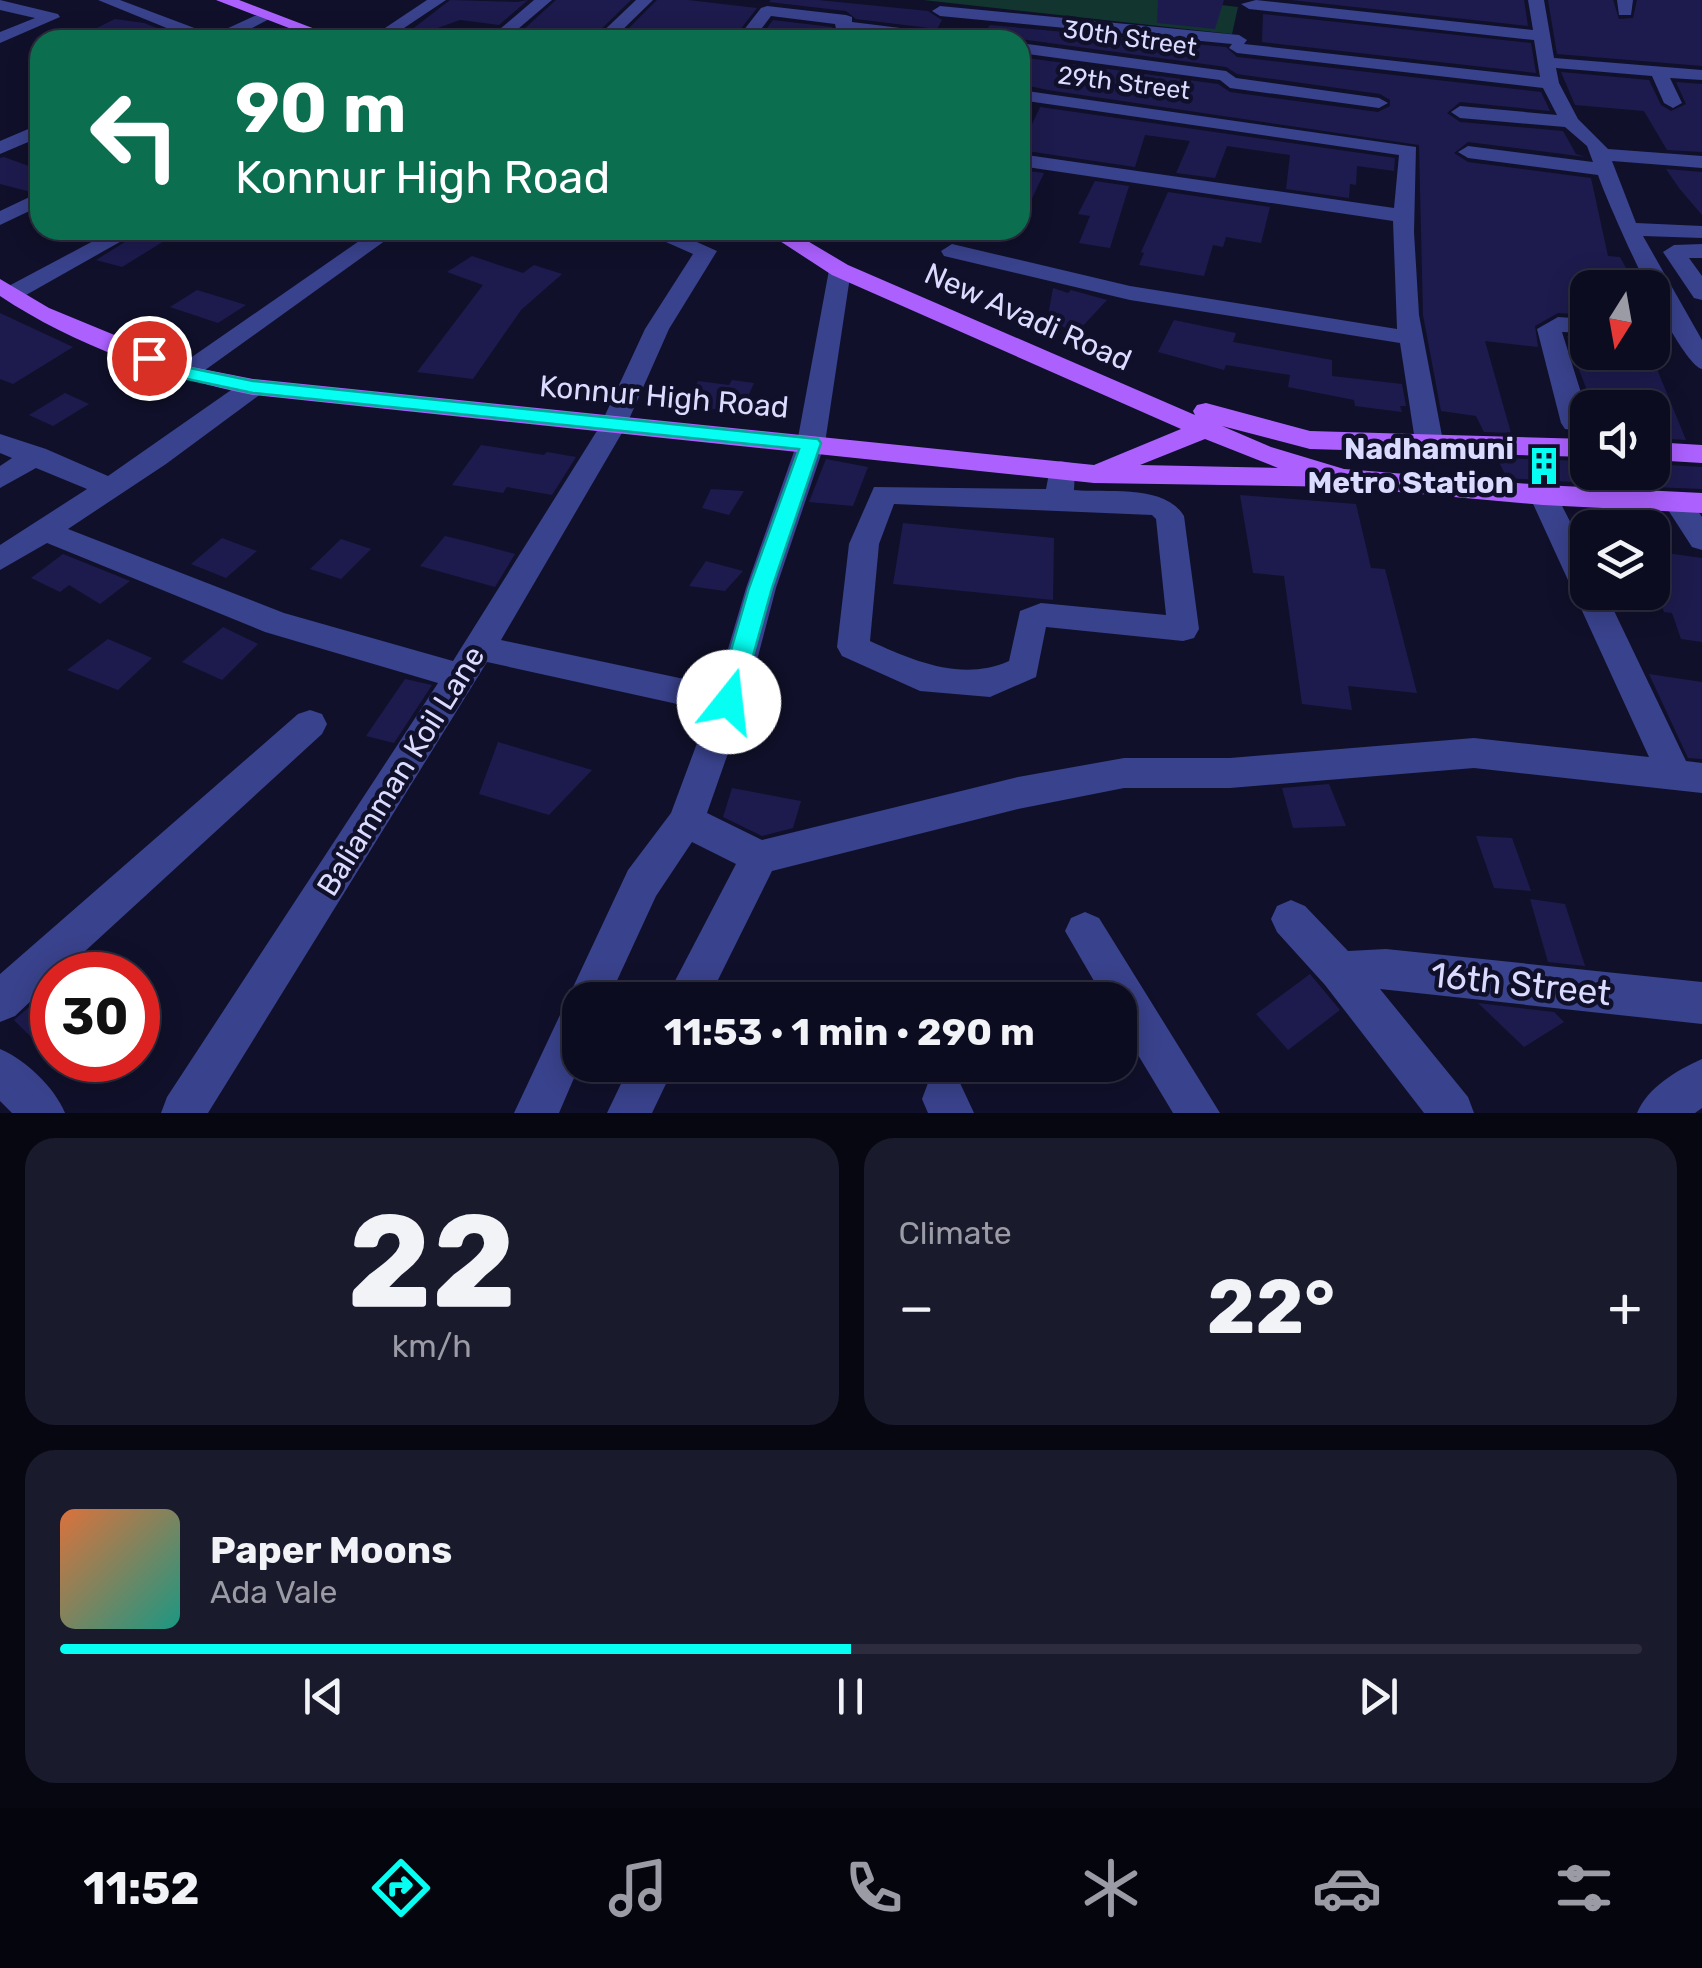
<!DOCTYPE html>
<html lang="en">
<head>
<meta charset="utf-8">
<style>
	:root { --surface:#0c0c20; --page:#1a1a2d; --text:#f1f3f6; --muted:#9a9ba5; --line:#2c2c3e; --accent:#06fff2 }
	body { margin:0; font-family:Rubik,sans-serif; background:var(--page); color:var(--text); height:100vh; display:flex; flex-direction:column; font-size:38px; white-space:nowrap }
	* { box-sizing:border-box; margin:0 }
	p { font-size:32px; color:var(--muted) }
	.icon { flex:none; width:55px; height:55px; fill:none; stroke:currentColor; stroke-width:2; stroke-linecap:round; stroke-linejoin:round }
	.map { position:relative; height:1113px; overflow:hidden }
	.panel { display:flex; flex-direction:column; gap:25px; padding:25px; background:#070712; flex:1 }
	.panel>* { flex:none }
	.guide { position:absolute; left:30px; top:30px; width:1000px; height:210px; border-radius:30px; box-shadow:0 5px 25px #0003,0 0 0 2px var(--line); background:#0b6e4f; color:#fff; overflow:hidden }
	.needle { width:65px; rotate:191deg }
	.controls { position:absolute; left:1570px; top:270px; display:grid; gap:20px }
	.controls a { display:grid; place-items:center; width:100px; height:100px; border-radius:20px; background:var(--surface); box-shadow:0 5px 25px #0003,0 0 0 2px var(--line); font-size:50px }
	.speed { position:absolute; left:30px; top:952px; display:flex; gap:20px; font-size:50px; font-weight:700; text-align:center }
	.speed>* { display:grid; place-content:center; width:130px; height:130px; border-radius:50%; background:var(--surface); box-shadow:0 5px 25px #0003,0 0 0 2px var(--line); line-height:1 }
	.speed .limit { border:15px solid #d22; background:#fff; color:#111 }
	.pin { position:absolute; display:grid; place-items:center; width:85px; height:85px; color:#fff; margin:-42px; border:5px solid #fff; border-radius:50%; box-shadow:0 2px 10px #0007 }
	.me { position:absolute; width:110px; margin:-55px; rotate:16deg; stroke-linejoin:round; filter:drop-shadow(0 0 8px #0008) }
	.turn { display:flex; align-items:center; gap:35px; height:210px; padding:0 40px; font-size:45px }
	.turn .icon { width:130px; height:130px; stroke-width:2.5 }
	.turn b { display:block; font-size:70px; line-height:85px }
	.big { font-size:75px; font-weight:700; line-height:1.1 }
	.panel .tile { flex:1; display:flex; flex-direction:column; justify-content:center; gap:15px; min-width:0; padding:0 35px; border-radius:30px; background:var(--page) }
	.panel .dial { align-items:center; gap:0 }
	.dial b { font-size:130px; line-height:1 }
	.song { display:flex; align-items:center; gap:30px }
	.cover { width:120px; height:120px; border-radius:15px; background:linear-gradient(135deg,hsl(20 70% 55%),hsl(170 70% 35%)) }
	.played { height:10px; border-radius:5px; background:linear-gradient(90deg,var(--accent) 50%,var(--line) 50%) }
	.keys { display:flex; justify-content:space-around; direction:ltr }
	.heat { display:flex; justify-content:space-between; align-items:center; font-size:55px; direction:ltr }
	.panel .tiles { flex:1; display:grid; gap:25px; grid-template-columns:1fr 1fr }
	.tile:last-child { grid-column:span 2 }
	.trip { position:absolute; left:562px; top:982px; width:575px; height:100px; border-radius:30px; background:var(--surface); box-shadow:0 5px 25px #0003,0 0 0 2px var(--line); font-weight:700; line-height:100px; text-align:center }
	.menu { display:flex; height:160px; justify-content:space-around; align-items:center; background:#05050d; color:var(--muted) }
	.menu .icon { width:70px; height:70px }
	.menu .on { color:var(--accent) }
	.menu b { font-size:45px; color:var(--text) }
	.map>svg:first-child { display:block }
</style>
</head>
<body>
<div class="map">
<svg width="1702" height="1113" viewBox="0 0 1702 1113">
	<rect width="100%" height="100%" fill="#10102b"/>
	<path fill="#12362f" d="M923,0H1180L1238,7L1232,34Z"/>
	<g fill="#1d1b4d">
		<path d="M450,0L517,2L528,0L499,25L460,20L404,40L402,37Z"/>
		<path d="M556,0H631L590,40H565L571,35L523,30Z"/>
		<path d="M657,0H688L757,8L732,40H617Z"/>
		<path d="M771,0H818L928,11L942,20L937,29L856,19L846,11L769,2Z"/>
		<path d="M1158,0H1224L1215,29L1157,23Z"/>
		<path d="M1291,0H1524L1528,26Z"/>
		<path d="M1548,0H1613L1619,19L1633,18L1637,0H1702V66L1557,54Z"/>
		<path d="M1263,14L1531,43L1536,73L1262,42Z"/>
		<path d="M115,19L144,23L170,33L169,40H72Z"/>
		<path d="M773,20L832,27L842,35L885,40H758Z"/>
		<path d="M990,25L1226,47L1237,57L1541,92L1550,111L1460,102L1447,113L1460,122L1563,131L1576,154L1586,157L1468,142L1454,153L1468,162L1591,178L1608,256L1620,257L1637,288H1588V315L1558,313L1535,326L1538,347L1485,341L1511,433L1484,432L1476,416L1441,411L1423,315L1419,145L1048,90L1020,84V57L1218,84L1230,92L1378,112L1390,106V100L1380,94L1237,74L1226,67L1020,39L979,40Z"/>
		<path d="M1561,72L1649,80L1661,105L1671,111L1686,104L1676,82L1702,84V152L1667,150L1644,111L1575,105Z"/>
		<path d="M1040,107L1395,158L1394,171L1357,166L1356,185L1350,184L1349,198L1286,189L1290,155L1227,146L1215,178L1176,173L1190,141L1145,135L1135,167L1020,150Z"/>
		<path d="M4,157L40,170V188L31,192L0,184V158Z"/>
		<path d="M1666,169L1702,172V215L1679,188Z"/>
		<path d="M1020,170L1044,173L1020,224Z"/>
		<path d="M1095,181L1129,186L1110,248L1079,243L1090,216L1078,214Z"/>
		<path d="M1168,192L1270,207L1261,243L1226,237L1223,247L1213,245L1204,276L1139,265L1144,253L1141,252Z"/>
		<path d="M144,230H182L122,267L96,260Z"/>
		<path d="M472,256L523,273L534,265L562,274L521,310L473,379L417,372L483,285L447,272Z"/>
		<path d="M1053,288L1068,293L1071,290L1107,300L1077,332L1047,321Z"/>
		<path d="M197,290L246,305L218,323L170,307Z"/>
		<path d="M0,313L73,347L13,384L0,379Z"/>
		<path d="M1174,320L1236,333L1233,342L1332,360V376L1402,384L1406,406H1400L1402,412L1355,406L1354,400L1288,387L1290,375L1226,365L1224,370L1158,352Z"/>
		<path d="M1567,336L1588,337V352H1650L1686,440L1652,438V408H1594L1572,352H1582L1572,351Z"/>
		<path d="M732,380L754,383L741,412L686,406L698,381L729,385Z"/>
		<path d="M65,393L89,404L53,426L29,415Z"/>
		<path d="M481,445L544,455L547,452L576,457L552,495L507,487L503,493L452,485Z"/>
		<path d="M1497,458L1588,461V483L1507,478Z"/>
		<path d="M826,459L868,467L853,506L809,502Z"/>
		<path d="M1652,464L1702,467V489L1652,487Z"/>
		<path d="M711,489L744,491L729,515L702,508Z"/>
		<path d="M1240,495L1356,504L1371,568L1385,569L1417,693L1348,686L1352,710L1302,704L1284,576L1253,573Z"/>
		<path d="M903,523L1054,538L1053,600L893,584Z"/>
		<path d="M445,536L482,545L515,554L495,587L420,566Z"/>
		<path d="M222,538L257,551L226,578L191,564Z"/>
		<path d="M341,539L371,549L341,579L310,569Z"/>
		<path d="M1652,551L1702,558V642L1681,639L1672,613L1664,612L1652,580Z"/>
		<path d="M63,554L130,581L100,604L69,585L60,592L31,578Z"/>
		<path d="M706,561L743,571L725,591L689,586Z"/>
		<path d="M223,627L258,644L222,680L182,662Z"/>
		<path d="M108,639L152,658L118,690L67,670Z"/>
		<path d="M1649,674L1702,682V759L1688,758Z"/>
		<path d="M405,679L432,685L394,743L366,736Z"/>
		<path d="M498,742L592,770L549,815L479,794Z"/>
		<path d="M1329,784L1346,826L1293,828L1282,788Z"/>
		<path d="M732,788L801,801L793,828L762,836L723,817Z"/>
		<path d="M1476,836L1512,838L1531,891L1494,888Z"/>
		<path d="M1530,899L1565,904L1585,966L1548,962Z"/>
		<path d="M1310,974L1340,1010L1288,1050L1256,1014Z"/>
		<path d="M43,995L52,1004V1058L14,1020Z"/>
		<path d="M1478,1003L1554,1012L1564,1022L1524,1047Z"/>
	</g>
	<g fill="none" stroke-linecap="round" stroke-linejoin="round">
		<g fill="#39428c" fill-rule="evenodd">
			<path d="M0,0L58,14L60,17L0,43V32L35,18L0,10Z"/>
			<path d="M98,0H120L213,35L261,13L275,16L229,40H196Z"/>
			<path d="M427,0H446L386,40H367Z"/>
			<path d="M534,0H552L505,40H487Z"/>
			<path d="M636,0H653L612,40H594Z"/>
			<path d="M1256,0L1533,30L1528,0H1544L1554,58L1702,70V80L1670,78L1682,103L1673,108L1664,103L1652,76L1556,68L1559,83L1578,119L1608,149L1702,156V168L1612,161L1636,223L1702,226V238L1643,236L1702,340V369C1678,363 1609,207 1598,175L1468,158L1458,152L1468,146L1593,162L1587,146L1565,127L1460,118L1451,112L1460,106L1557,115L1543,88L1237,53L1229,48L1232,44L940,16L932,11L940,6L1239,35L1247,40L1244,44L1540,77L1534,40L1249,9L1241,4Z"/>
			<path d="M1617,0H1633L1631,15H1619Z"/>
			<path d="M767,6L846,15L852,17V22L957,35L965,40H916L842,31L836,29L835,24L771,16L753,40H736L761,8Z"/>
			<path d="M1020,43L1226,71L1236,78L1379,98L1388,103L1379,108L1230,88L1220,80L1020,53Z"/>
			<path d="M1020,90L1416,147L1414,232L1419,315L1443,441L1439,447H1419L1415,441L1400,343L1130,300L944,256L941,251L952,244L1130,286L1397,329L1393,221L1020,166V154L1394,208L1399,155L1020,100Z"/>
			<path d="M40,124V137L0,154V141Z"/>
			<path d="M40,192V206L0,225V211Z"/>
			<path d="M114,230H141L19,299L11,301L0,295L3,289Z"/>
			<path d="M375,230H400L194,378H176L172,373L176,368Z"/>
			<path d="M639,230H670L717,251L669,329L626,426L501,640L717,686L746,588L797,443L829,270L840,263L851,270L825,443L776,588L746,702L707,813L762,840L1018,777L1124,758H1230L1474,738L1649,757L1529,495L1533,488H1553L1588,557V592H1605L1686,761L1702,763V793L1474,768L1230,788H1124L1018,809L772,871L708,1000H665L736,864L692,842L656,896L608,1000H580V1064L559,1113H514L628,870L671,813L709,711L487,662L208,1113H161L167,1097L438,683L265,632L47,543L0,570V545L87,489L36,468L0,488V466L12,458L0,453V434L46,449L108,476L244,381H262L266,387L262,393L166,464L68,529L284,613L453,661L600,426L645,329L693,254Z"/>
			<path d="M1702,244V258H1689L1702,276V300L1694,298L1663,252L1674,245Z"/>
			<path d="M1558,317L1588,319V333L1562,332L1588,415V432L1565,429L1561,423L1537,329Z"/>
			<path d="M1061,461L1071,463L1075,470L1074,490C1108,493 1165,484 1184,516L1199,629L1194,638L1183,641L1046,627L1036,677L990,697L920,691L842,656L837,647L849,544L874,487L1046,489L1051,463ZM894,504L1152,515L1156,519L1166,615L1041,603L1020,611L1009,661C962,682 914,661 870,641L879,544Z"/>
			<path d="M1677,492L1687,495L1702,517V550L1692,547L1663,502L1667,495Z"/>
			<path d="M310,710L322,714L327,724L322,734L59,975H52V981L15,1016L0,1022V974L298,714Z"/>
			<path d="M1291,900L1305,906L1348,951L1386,949L1702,982V1024L1380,989L1468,1097L1474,1113H1424L1325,985L1277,932L1271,919L1277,906Z"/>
			<path d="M1085,912L1099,918L1220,1113H1173L1120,1025V1000H1105L1065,931L1071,918Z"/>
			<path d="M0,1049C26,1060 54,1087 65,1113H12L0,1101Z"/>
			<path d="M1702,1059V1108L1695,1113H1637C1647,1088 1677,1070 1702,1059Z"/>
			<path d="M630,1065H675L652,1113H607Z"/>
			<path d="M944,1077L960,1083L974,1113H928L922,1099L928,1083Z"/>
		</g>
		<g fill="#ac61ff" fill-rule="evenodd">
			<path d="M216,0H239L344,40H320Z"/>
			<path d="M763,230H789L848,265L1195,415L1193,411L1197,405L1206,403L1310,431L1588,439V457L1310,449L1222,426L1271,447L1344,469L1543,485L1702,493V513L1543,505L1343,487L1094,483L253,395C165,377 75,346 0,296V279L49,308L192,367L253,379L1094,465L1181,429L832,275ZM1205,439L1278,468L1140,465Z"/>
			<path d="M1652,442L1702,445V463L1652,460Z"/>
		</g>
	</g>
	<path fill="#06fff2" stroke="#04a69d" stroke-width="2.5" d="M149,352L190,368L253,381L818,439L821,443L772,588L738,710L729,713L720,710L716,702L749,588L799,449L253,393L178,377L142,362L139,358Z"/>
	<defs>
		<g id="building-bare" transform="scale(3)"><path d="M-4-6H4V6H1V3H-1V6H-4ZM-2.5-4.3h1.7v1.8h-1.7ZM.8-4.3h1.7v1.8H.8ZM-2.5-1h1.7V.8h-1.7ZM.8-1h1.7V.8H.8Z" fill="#06fff2" stroke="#10102b" stroke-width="2.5" paint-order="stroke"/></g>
	</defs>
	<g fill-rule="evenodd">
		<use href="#building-bare" x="1544" y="466"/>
	</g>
	<g text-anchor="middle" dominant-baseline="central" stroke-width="9" stroke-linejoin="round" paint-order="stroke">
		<g font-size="25" fill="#dadbff" stroke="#10102b">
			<text transform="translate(1130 38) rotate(8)">30th Street</text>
			<text transform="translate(1124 83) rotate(7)">29th Street</text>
		</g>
		<g font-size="30" fill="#dadbff" stroke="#10102b">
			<text transform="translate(1028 317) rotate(24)">New Avadi Road</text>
			<text transform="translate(664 397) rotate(5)">Konnur High Road</text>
			<text transform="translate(401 771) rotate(-58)">Baliamman Koil Lane</text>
		</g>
		<g font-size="30" font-weight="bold" fill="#dadbff" stroke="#10102b" text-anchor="end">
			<text x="1514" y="449">Nadhamuni<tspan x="1514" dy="34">Metro Station</tspan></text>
		</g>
		<g font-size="35" fill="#dadbff" stroke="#10102b">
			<text transform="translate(1521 984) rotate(6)">16th Street</text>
		</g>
	</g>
</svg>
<div class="controls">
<a><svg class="needle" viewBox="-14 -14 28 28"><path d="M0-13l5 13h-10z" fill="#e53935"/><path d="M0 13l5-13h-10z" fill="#9a9ba5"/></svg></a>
<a><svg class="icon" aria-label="sound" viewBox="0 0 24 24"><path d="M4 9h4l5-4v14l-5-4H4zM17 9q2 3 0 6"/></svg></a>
<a><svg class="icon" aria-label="layers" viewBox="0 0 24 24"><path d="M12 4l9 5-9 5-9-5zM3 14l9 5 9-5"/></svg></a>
</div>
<div class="speed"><div class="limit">30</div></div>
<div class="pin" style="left:149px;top:358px;background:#d93025"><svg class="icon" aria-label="arrive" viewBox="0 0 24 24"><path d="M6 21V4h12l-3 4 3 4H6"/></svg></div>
<svg class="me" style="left:729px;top:702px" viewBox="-20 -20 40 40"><circle r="19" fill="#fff"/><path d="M0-13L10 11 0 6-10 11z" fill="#06fff2"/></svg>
<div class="trip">11:53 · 1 min · 290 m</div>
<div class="guide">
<div class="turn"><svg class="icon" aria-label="left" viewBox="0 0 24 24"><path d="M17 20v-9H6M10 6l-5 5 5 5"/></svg><div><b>90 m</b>Konnur High Road</div></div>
</div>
</div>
<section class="panel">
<div class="tiles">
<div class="tile dial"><b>22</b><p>km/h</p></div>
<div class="tile"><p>Climate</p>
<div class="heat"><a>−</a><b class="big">22°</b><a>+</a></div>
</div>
<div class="tile">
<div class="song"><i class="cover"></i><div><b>Paper Moons</b><p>Ada Vale</p></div></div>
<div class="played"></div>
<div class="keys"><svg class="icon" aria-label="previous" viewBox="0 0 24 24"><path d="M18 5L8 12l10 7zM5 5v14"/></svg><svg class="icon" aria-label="pause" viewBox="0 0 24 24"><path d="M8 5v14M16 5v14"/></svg><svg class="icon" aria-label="next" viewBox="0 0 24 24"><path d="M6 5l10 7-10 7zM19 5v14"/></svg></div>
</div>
</div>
</section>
<nav class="menu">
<b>11:52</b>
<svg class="icon on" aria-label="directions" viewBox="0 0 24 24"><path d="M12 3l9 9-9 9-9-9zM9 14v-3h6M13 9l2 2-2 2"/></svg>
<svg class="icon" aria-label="music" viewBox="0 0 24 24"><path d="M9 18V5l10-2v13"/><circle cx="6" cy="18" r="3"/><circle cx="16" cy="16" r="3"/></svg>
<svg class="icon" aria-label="phone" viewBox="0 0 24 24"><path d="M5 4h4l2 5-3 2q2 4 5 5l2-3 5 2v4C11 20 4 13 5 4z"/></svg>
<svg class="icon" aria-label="climate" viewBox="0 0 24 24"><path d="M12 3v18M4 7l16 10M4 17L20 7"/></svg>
<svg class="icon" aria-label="car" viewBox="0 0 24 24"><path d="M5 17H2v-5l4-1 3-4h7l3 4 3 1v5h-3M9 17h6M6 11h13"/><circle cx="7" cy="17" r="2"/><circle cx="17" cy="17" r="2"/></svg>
<svg class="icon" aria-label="filters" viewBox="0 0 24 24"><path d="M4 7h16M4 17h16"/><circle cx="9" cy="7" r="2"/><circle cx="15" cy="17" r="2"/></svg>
</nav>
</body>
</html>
